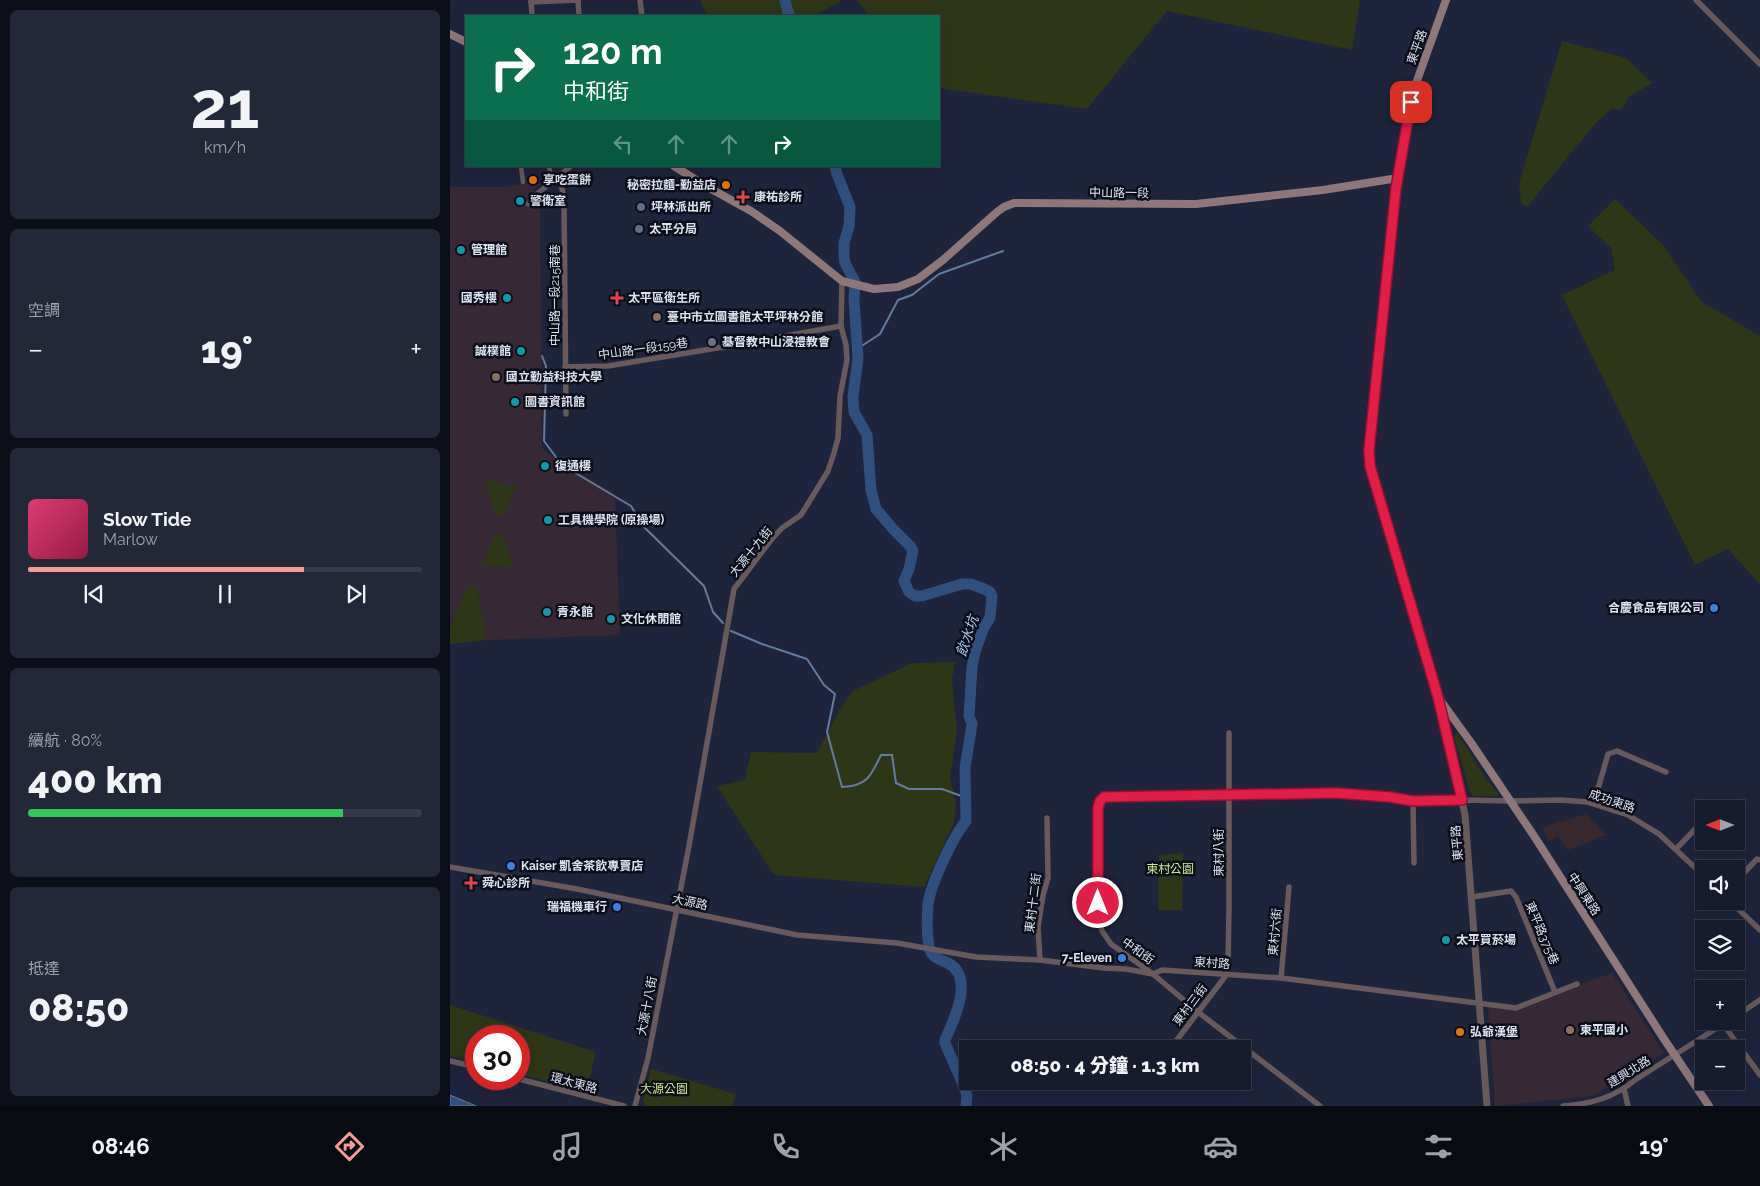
<!DOCTYPE html>
<html lang="zh-TW">
<head>
<meta charset="utf-8">
<style>
	:root { --surface:#161b2d; --page:#232839; --text:#f1f3f6; --muted:#9ea1aa; --line:#353949; --accent:#f59c96 }
	body { margin:0; font-family:Raleway,"Noto Sans TC",sans-serif; background:var(--page); color:var(--text); height:100vh; display:flex; flex-direction:column; font-size:19px; white-space:nowrap }
	* { box-sizing:border-box; margin:0 }
	p { font-size:16px; color:var(--muted) }
	.icon { flex:none; width:28px; height:28px; fill:none; stroke:currentColor; stroke-width:2; stroke-linecap:round; stroke-linejoin:round }
	.map { position:relative; flex:1; overflow:hidden }
	.sheet { display:flex; flex-direction:column; gap:10px; padding:10px; background:#0c0f19; width:450px }
	.sheet>* { flex:none }
	.guide { position:absolute; left:15px; top:15px; width:475px; height:152px; border-radius:0px; box-shadow:0 5px 20px #0002,0 0 0 1px var(--line); background:#0b6e4f; color:#fff; overflow:hidden }
	.needle { width:32px; rotate:270deg }
	.buttons { position:absolute; left:1245px; top:800px; display:grid; gap:10px }
	.buttons a { display:grid; place-items:center; width:50px; height:50px; border-radius:0px; background:var(--surface); box-shadow:0 5px 20px #0002,0 0 0 1px var(--line); font-size:25px }
	.speed { position:absolute; left:15px; top:1025px; display:flex; gap:10px; font-size:25px; font-weight:700; text-align:center }
	.speed>* { display:grid; place-content:center; width:65px; height:65px; border-radius:50%; background:var(--surface); box-shadow:0 5px 20px #0002,0 0 0 1px var(--line); line-height:1 }
	.speed .limit { border:8px solid #d22; background:#fff; color:#111 }
	.pin { position:absolute; display:grid; place-items:center; width:42px; height:42px; color:#fff; margin:-21px; border-radius:10px; box-shadow:0 2px 8px #0006 }
	.me { position:absolute; width:55px; margin:-28px; rotate:0deg; stroke-linejoin:round; filter:drop-shadow(0 0 4px #0008) }
	.turn { display:flex; align-items:center; gap:18px; height:105px; padding:0 15px; font-size:22px }
	.turn .icon { width:65px; height:65px; stroke-width:2.5 }
	.turn b { display:block; font-size:35px; line-height:42px }
	.lanes { display:flex; align-items:center; height:48px; padding:0 15px; background:#0003; justify-content:center; gap:25px; direction:ltr }
	.lanes .off { opacity:.35 }
	.big { font-size:38px; font-weight:800; line-height:1.1 }
	.sheet .tile { flex:1; display:flex; flex-direction:column; justify-content:center; gap:8px; min-width:0; padding:0 18px; border-radius:8px; background:var(--page) }
	.sheet .dial { align-items:center; gap:0 }
	.dial b { font-size:65px; line-height:1 }
	.song { display:flex; align-items:center; gap:15px }
	.cover { width:60px; height:60px; border-radius:8px; background:linear-gradient(135deg,hsl(340 70% 55%),hsl(340 70% 35%)) }
	.played { height:5px; border-radius:2px; background:linear-gradient(90deg,var(--accent) 70%,var(--line) 70%) }
	.keys { display:flex; justify-content:space-around; direction:ltr }
	.heat { display:flex; justify-content:space-between; align-items:center; font-size:28px; direction:ltr }
	.charge { height:8px; border-radius:4px; background:linear-gradient(90deg,#34c759 80%,var(--line) 0) }
	.trip { position:absolute; left:509px; top:1040px; width:292px; height:50px; border-radius:0px; background:var(--surface); box-shadow:0 5px 20px #0002,0 0 0 1px var(--line); font-weight:800; line-height:50px; text-align:center }
	.menu { display:flex; height:80px; justify-content:space-around; align-items:center; background:#090b12; color:var(--muted) }
	.menu .icon { width:35px; height:35px }
	.menu .selected { color:var(--accent) }
	.menu b { font-size:22px; color:var(--text) }
	main { display:flex; flex:1; min-height:0 }
	.map>svg:first-child { display:block }
</style>
</head>
<body>
<main>
<section class="sheet">
<div class="tile dial"><b>21</b><p>km/h</p></div>
<div class="tile"><p>空調</p>
<div class="heat"><a>−</a><b class="big">19°</b><a>+</a></div>
</div>
<div class="tile">
<div class="song"><i class="cover"></i><div><b>Slow Tide</b><p>Marlow</p></div></div>
<div class="played"></div>
<div class="keys"><svg class="icon" aria-label="previous" viewBox="0 0 24 24"><path d="M18 5L8 12l10 7zM5 5v14"/></svg><svg class="icon" aria-label="pause" viewBox="0 0 24 24"><path d="M8 5v14M16 5v14"/></svg><svg class="icon" aria-label="next" viewBox="0 0 24 24"><path d="M6 5l10 7-10 7zM19 5v14"/></svg></div>
</div>
<div class="tile"><p>續航 · 80%</p><b class="big">400 km</b><div class="charge"></div></div>
<div class="tile"><p>抵達</p><b class="big">08:50</b></div>
</section>
<div class="map">
<svg width="1310" height="1106" viewBox="0 0 1310 1106">
	<rect width="100%" height="100%" fill="#1e243c"/>
	<path fill="#39272e" d="M1136,814L1156,835L1118,850L1108,836L1100,841L1092,829L1100,825Z"/>
	<g fill="#362834">
		<path d="M81,183L91,184L83,190L90,199L92,446L96,452L165,494L170,635L37,640L0,644V187H52Z"/>
		<path d="M1162,973L1214,1053L1161,1087L1141,1096L1045,1106L1038,1005L1067,1007Z"/>
	</g>
	<g fill="#2d3617">
		<path d="M250,0H393L364,16H257Z"/>
		<path d="M407,0H910L902,50L717,11L637,109L489,88V16H419Z"/>
		<path d="M1112,41L1176,58L1202,83L1179,97L1172,109H1161L1145,124L1077,207L1071,203L1069,184Z"/>
		<path d="M1165,199L1212,244L1252,302L1310,336V584L1278,549L1245,565L1112,295L1165,270L1161,248L1138,226Z"/>
		<path d="M35,481H45L53,486H67L54,514L47,516L45,513Z"/>
		<path d="M47,533L54,535L63,567L32,565L43,538Z"/>
		<path d="M19,586L27,588L37,640L0,644V627L15,591Z"/>
		<path d="M505,662L502,679L507,730L500,778L506,803L504,823L474,887L324,875L267,786L295,780L301,752L367,753L390,709L403,691L462,663Z"/>
		<path d="M1007,732L1037,780L1048,793V796H1024L1020,792L1004,736Z"/>
		<path d="M733,853L732,910H708L709,855Z"/>
		<path d="M0,1005L146,1052L136,1092L69,1074V1036H26V1063L0,1056Z"/>
		<path d="M201,1069L286,1094L282,1106H196L193,1101Z"/>
	</g>
	<path fill="#2f4f7c" stroke="#647ba0" d="M0,1095L26,1106H0Z"/>
	<g fill="none" stroke-linecap="round" stroke-linejoin="round">
		<g stroke="#647ba0" stroke-width="2">
			<path d="M407,349L430,334L448,300L462,295L489,274L553,251"/>
			<path d="M92,356L96,366L94,441L112,465L181,506L194,527L254,586L263,612L273,623"/>
			<path d="M281,631L312,644L357,659L374,685L385,694L377,732L392,787C417,786 421,776 431,755H442L446,783L459,789H492L517,798"/>
		</g>
		<g stroke="#2f4f7c" stroke-width="11">
			<path d="M335,0L339,16"/>
			<path d="M385,166L387,174L400,207L399,226L394,243V256L395,263L405,282L404,299L408,358L403,397L404,412L417,435L421,490L426,509L443,529L461,547L463,551L459,569L454,581L459,592L465,596H472L512,584H521L534,589L540,592L542,596L540,618L534,627L525,652L522,667L519,716L522,724L515,768L516,821C503,837 481,883 478,904C477,918 476,937 480,950C483,958 491,960 498,963C525,977 504,1020 495,1040V1043L515,1089L517,1096L516,1106"/>
		</g>
		<g stroke="#68595c" stroke-width="4.5">
			<path d="M71,166L73,182"/>
			<path d="M99,166L102,183"/>
			<path d="M78,204L87,194"/>
		</g>
		<g stroke="#68595c" stroke-width="5.5">
			<path d="M81,0L82,16"/>
			<path d="M128,0L129,16"/>
			<path d="M190,0L192,16"/>
			<path d="M1246,0L1310,64"/>
			<path d="M81,2L128,0"/>
			<path d="M110,176L114,201L116,414"/>
			<path d="M87,194L121,166"/>
			<path d="M115,367L158,366L273,347L391,326"/>
			<path d="M963,801L964,863"/>
			<path d="M1144,803L1158,754L1167,751L1216,772"/>
			<path d="M1226,849L1254,820"/>
			<path d="M0,867L127,889L347,935L447,943L526,957L590,960L654,968L676,969L703,974L712,970L831,978L1066,1008L1127,984"/>
			<path d="M1286,881L1307,859L1310,860"/>
			<path d="M1022,897L1061,891L1066,897L1105,992"/>
			<path d="M1280,901L1310,930"/>
			<path d="M590,960L588,927L593,895L598,878L597,818"/>
			<path d="M831,978L839,887"/>
			<path d="M1286,1016L1310,1000"/>
			<path d="M1273,1024L1310,1075"/>
			<path d="M720,1049L777,974L778,963L779,908V733"/>
			<path d="M0,1061L26,1067"/>
			<path d="M69,1079L174,1106"/>
			<path d="M722,1081L725,1084"/>
			<path d="M1174,1089L1178,1106"/>
			<path d="M185,1106L198,1058L239,846L284,589L321,540L332,528L351,515L378,471L384,453L388,438L390,396L397,360L396,345L391,326L392,281"/>
			<path d="M870,1106L748,1012L703,974L661,944L652,931L649,918L648,903L647,810L649,801L654,797L896,793L963,801L1012,800L1061,801L1111,800L1137,802L1178,815L1209,834L1254,876"/>
			<path d="M1113,1106C1140,1104 1164,1098 1185,1080L1278,1021"/>
		</g>
		<path stroke="#68595c" stroke-width="7" d="M988,697L1015,815L1037,1106"/>
		<g stroke="#8e767b" stroke-width="8">
			<path d="M996,0L964,89L956,131L946,188L919,450L920,466L988,697L1022,744L1086,839L1214,1039L1259,1106"/>
			<path d="M0,34L16,42"/>
			<path d="M224,166L254,185L301,211L330,231L392,281L424,289L448,287L468,279L493,260L547,212L554,207L564,203L746,204L873,190L948,178"/>
		</g>
	</g>
	<g fill="none" stroke-linecap="round" stroke-linejoin="round">
		<g stroke="#92132f" stroke-width="12">
			<path id="route" d="M648,903V808L650,801L654,797L886,793L940,797L963,801L1012,800L988,697L920,466L919,450L946,188L961,102"/>
		</g>
		<use href="#route" stroke="#e11d48" stroke-width="9"/>
	</g>
	<g fill="#e8710a" stroke="#0b0e19" stroke-width="2">
		<circle cx="83" cy="180" r="5"/>
		<circle cx="276" cy="185" r="5"/>
		<circle cx="1010" cy="1032" r="5"/>
	</g>
	<g fill="#e0444e" stroke="#0b0e19" stroke-width="2">
		<path d="M290.5 189.5h5v5h5v5h-5v5h-5v-5h-5v-5h5z"/>
		<path d="M164.5 290.5h5v5h5v5h-5v5h-5v-5h-5v-5h5z"/>
		<path d="M18.5 875.5h5v5h5v5h-5v5h-5v-5h-5v-5h5z"/>
	</g>
	<g fill="#0f9aa8" stroke="#0b0e19" stroke-width="2">
		<circle cx="70" cy="201" r="5"/>
		<circle cx="11" cy="250" r="5"/>
		<circle cx="57" cy="298" r="5"/>
		<circle cx="71" cy="351" r="5"/>
		<circle cx="65" cy="402" r="5"/>
		<circle cx="95" cy="466" r="5"/>
		<circle cx="98" cy="520" r="5"/>
		<circle cx="97" cy="612" r="5"/>
		<circle cx="161" cy="619" r="5"/>
		<circle cx="996" cy="940" r="5"/>
	</g>
	<g fill="#5c6f8a" stroke="#0b0e19" stroke-width="2">
		<circle cx="191" cy="207" r="5"/>
		<circle cx="189" cy="229" r="5"/>
	</g>
	<g fill="#8d6e63" stroke="#0b0e19" stroke-width="2">
		<circle cx="207" cy="317" r="5"/>
		<circle cx="46" cy="377" r="5"/>
		<circle cx="1120" cy="1030" r="5"/>
	</g>
	<circle fill="#6b7280" stroke="#0b0e19" stroke-width="2" cx="262" cy="342" r="5"/>
	<g fill="#3f7fe0" stroke="#0b0e19" stroke-width="2">
		<circle cx="1264" cy="608" r="5"/>
		<circle cx="61" cy="866" r="5"/>
		<circle cx="167" cy="907" r="5"/>
		<circle cx="672" cy="958" r="5"/>
	</g>
	<g text-anchor="middle" dominant-baseline="central" stroke-width="5" stroke-linejoin="round" paint-order="stroke">
		<g font-size="12" fill="#dee3f3" stroke="#0b0e19">
			<text transform="translate(967 47) rotate(-70)">東平路</text>
			<text transform="translate(669 193) rotate(1)">中山路一段</text>
			<text transform="translate(105 295) rotate(-90)">中山路一段215南巷</text>
			<text transform="translate(193 349) rotate(-8)">中山路一段159巷</text>
			<text transform="translate(301 552) rotate(-51)">大源十九街</text>
			<text transform="translate(1162 801) rotate(19)">成功東路</text>
			<text transform="translate(1007 843) rotate(-95)">東平路</text>
			<text transform="translate(769 853) rotate(-90)">東村八街</text>
			<text transform="translate(1134 894) rotate(57)">中興東路</text>
			<text transform="translate(240 902) rotate(12)">大源路</text>
			<text transform="translate(583 903) rotate(-83)">東村十二街</text>
			<text transform="translate(825 932) rotate(-85)">東村六街</text>
			<text transform="translate(1092 933) rotate(67)">東平路375巷</text>
			<text transform="translate(688 951) rotate(36)">中和街</text>
			<text transform="translate(762 963) rotate(4)">東村路</text>
			<text transform="translate(740 1005) rotate(-53)">東村三街</text>
			<text transform="translate(197 1006) rotate(-79)">大源十八街</text>
			<text transform="translate(1179 1072) rotate(-32)">建興北路</text>
			<text transform="translate(124 1083) rotate(15)">環太東路</text>
		</g>
		<g font-size="12" font-weight="bold" fill="#dee3f3" stroke="#0b0e19" text-anchor="start">
			<text x="93" y="180">享吃蛋餅</text>
			<text x="266" y="185" text-anchor="end">秘密拉麵-勤益店</text>
			<text x="304" y="197">康祐診所</text>
			<text x="80" y="201">警衛室</text>
			<text x="201" y="207">坪林派出所</text>
			<text x="199" y="229">太平分局</text>
			<text x="21" y="250">管理館</text>
			<text x="47" y="298" text-anchor="end">國秀樓</text>
			<text x="178" y="298">太平區衛生所</text>
			<text x="217" y="317">臺中市立圖書館太平坪林分館</text>
			<text x="272" y="342">基督教中山浸禮教會</text>
			<text x="61" y="351" text-anchor="end">誠樸館</text>
			<text x="56" y="377">國立勤益科技大學</text>
			<text x="75" y="402">圖書資訊館</text>
			<text x="105" y="466">復通樓</text>
			<text x="108" y="520">工具機學院 (原操場)</text>
			<text x="1254" y="608" text-anchor="end">合慶食品有限公司</text>
			<text x="107" y="612">青永館</text>
			<text x="171" y="619">文化休閒館</text>
			<text x="71" y="866">Kaiser 凱舍茶飲專賣店</text>
			<text x="32" y="883">舜心診所</text>
			<text x="157" y="907" text-anchor="end">瑞福機車行</text>
			<text x="1006" y="940">太平買菸場</text>
			<text x="662" y="958" text-anchor="end">7-Eleven</text>
			<text x="1130" y="1030">東平國小</text>
			<text x="1020" y="1032">弘爺漢堡</text>
		</g>
		<g font-size="12" fill="#cfeb94" stroke="#0b0e19">
			<text x="720" y="869">東村公園</text>
			<text x="214" y="1089">大源公園</text>
		</g>
		<g font-size="14" font-style="italic" fill="#a8c6f1" stroke="#0b0e19">
			<text transform="translate(517 636) rotate(-71)">飲水坑</text>
		</g>
	</g>
</svg>
<div class="buttons">
<a><svg class="needle" viewBox="-14 -14 28 28"><path d="M0-13l5 13h-10z" fill="#e53935"/><path d="M0 13l5-13h-10z" fill="#9ea1aa"/></svg></a>
<a><svg class="icon" aria-label="sound" viewBox="0 0 24 24"><path d="M4 9h4l5-4v14l-5-4H4zM17 9q2 3 0 6"/></svg></a>
<a><svg class="icon" aria-label="layers" viewBox="0 0 24 24"><path d="M12 4l9 5-9 5-9-5zM3 14l9 5 9-5"/></svg></a>
<a>+</a>
<a>−</a>
</div>
<div class="speed"><div class="limit">30</div></div>
<div class="pin" style="left:961px;top:102px;background:#d93025"><svg class="icon" aria-label="arrive" viewBox="0 0 24 24"><path d="M6 21V4h12l-3 4 3 4H6"/></svg></div>
<svg class="me" style="left:648px;top:903px" viewBox="-20 -20 40 40"><circle r="17" fill="#e11d48" stroke="#fff" stroke-width="3"/><path d="M0-11L8 9 0 5-8 9z" fill="#fff"/></svg>
<div class="trip">08:50 · 4 分鐘 · 1.3 km</div>
<div class="guide">
<div class="turn"><svg class="icon" aria-label="right" viewBox="0 0 24 24"><path d="M7 20v-9h11M14 6l5 5-5 5"/></svg><div><b>120 m</b>中和街</div></div>
<div class="lanes"><svg class="icon off" aria-label="left" viewBox="0 0 24 24"><path d="M17 20v-9H6M10 6l-5 5 5 5"/></svg><svg class="icon off" aria-label="ahead" viewBox="0 0 24 24"><path d="M12 20V5M6 11l6-6 6 6"/></svg><svg class="icon off" aria-label="ahead" viewBox="0 0 24 24"><path d="M12 20V5M6 11l6-6 6 6"/></svg><svg class="icon" aria-label="right" viewBox="0 0 24 24"><path d="M7 20v-9h11M14 6l5 5-5 5"/></svg></div>
</div>
</div>
</main>
<nav class="menu">
<b>08:46</b>
<svg class="icon selected" aria-label="directions" viewBox="0 0 24 24"><path d="M12 3l9 9-9 9-9-9zM9 14v-3h6M13 9l2 2-2 2"/></svg>
<svg class="icon" aria-label="music" viewBox="0 0 24 24"><path d="M9 18V5l10-2v13"/><circle cx="6" cy="18" r="3"/><circle cx="16" cy="16" r="3"/></svg>
<svg class="icon" aria-label="phone" viewBox="0 0 24 24"><path d="M5 4h4l2 5-3 2q2 4 5 5l2-3 5 2v4C11 20 4 13 5 4z"/></svg>
<svg class="icon" aria-label="climate" viewBox="0 0 24 24"><path d="M12 3v18M4 7l16 10M4 17L20 7"/></svg>
<svg class="icon" aria-label="car" viewBox="0 0 24 24"><path d="M5 17H2v-5l4-1 3-4h7l3 4 3 1v5h-3M9 17h6M6 11h13"/><circle cx="7" cy="17" r="2"/><circle cx="17" cy="17" r="2"/></svg>
<svg class="icon" aria-label="filters" viewBox="0 0 24 24"><path d="M4 7h16M4 17h16"/><circle cx="9" cy="7" r="2"/><circle cx="15" cy="17" r="2"/></svg>
<b>19°</b>
</nav>
</body>
</html>
